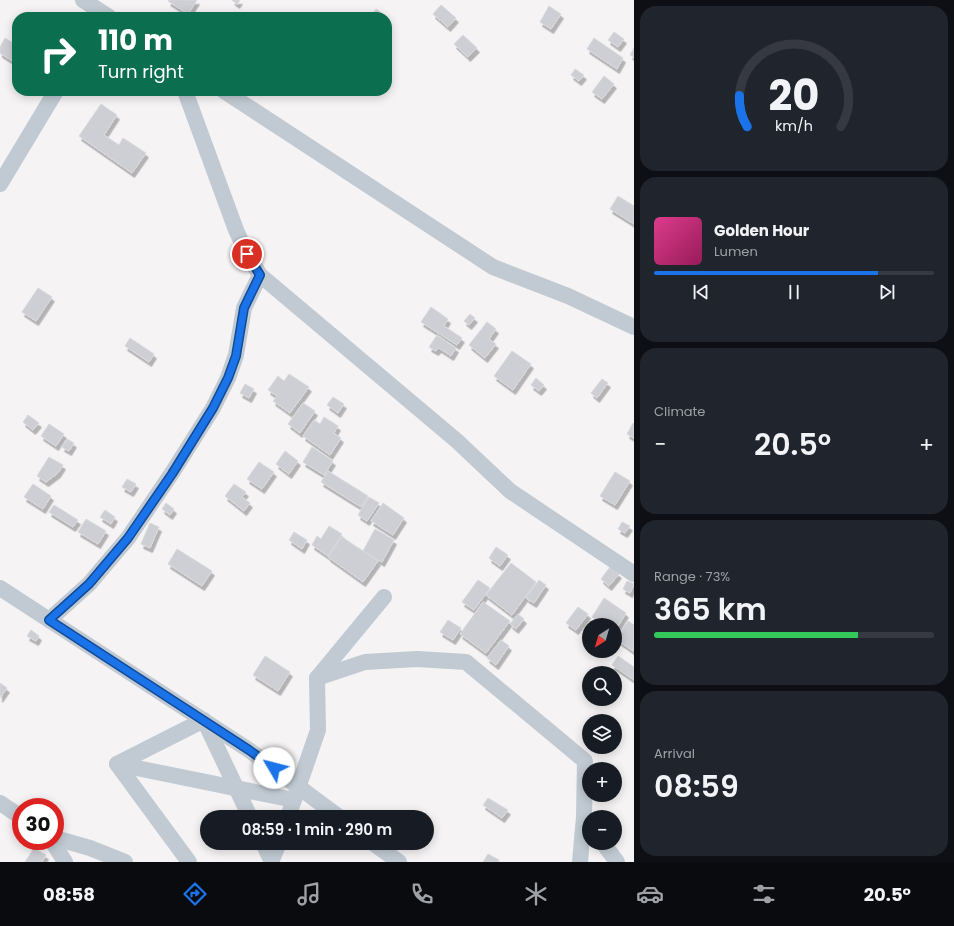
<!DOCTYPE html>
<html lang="en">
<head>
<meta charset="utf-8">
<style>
	:root { --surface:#171b24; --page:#20242c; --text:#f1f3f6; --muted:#9ea1a6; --line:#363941; --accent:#1a73e8 }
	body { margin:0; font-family:Poppins,sans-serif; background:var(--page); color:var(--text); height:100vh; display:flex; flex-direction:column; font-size:15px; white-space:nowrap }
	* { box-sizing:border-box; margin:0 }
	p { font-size:13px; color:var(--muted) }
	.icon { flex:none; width:22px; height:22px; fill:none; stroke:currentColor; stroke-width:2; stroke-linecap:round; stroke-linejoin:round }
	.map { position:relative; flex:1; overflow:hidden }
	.side { display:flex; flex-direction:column; gap:6px; padding:6px; background:#0d0f14; width:320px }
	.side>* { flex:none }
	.hud { position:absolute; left:12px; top:12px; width:380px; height:84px; border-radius:16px; box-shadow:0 2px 10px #0003; background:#0b6e4f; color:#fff; overflow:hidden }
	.needle { width:26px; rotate:217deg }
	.tools { position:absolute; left:582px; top:618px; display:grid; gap:8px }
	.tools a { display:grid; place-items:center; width:40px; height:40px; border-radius:50%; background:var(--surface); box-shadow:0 2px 10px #0003; font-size:20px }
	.speed { position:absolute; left:12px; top:798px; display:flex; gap:8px; font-size:20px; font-weight:700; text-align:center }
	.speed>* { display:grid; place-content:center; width:52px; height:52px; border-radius:50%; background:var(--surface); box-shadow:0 2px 10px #0003; line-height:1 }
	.speed .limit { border:6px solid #d22; background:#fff; color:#111 }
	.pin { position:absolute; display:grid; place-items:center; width:34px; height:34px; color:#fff; margin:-17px; border:2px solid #fff; border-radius:50%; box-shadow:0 1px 4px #0007 }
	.me { position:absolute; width:44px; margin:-22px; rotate:307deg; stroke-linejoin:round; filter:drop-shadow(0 0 3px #0008) }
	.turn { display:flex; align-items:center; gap:14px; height:84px; padding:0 20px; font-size:18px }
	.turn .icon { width:52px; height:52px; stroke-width:2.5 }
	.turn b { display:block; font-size:28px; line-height:34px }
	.big { font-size:30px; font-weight:600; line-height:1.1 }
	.side .widget { flex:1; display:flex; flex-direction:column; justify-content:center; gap:6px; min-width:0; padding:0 14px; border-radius:16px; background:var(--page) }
	.side .dial { align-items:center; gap:0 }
	.dial svg { height:104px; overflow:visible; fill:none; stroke:var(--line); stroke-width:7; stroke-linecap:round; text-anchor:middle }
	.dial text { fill:var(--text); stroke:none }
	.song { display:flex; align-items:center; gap:12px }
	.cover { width:48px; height:48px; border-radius:6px; background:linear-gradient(135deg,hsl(330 70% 55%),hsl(330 70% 35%)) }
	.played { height:4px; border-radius:2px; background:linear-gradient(90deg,var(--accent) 80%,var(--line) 80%) }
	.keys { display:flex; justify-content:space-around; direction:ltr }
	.heat { display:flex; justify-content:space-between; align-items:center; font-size:22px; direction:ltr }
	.charge { height:6px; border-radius:3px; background:linear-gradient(90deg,#34c759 73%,var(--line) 0) }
	.trip { position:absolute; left:200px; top:810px; width:234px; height:40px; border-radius:20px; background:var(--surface); box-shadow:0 2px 10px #0003; font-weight:600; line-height:40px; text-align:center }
	.tabs { display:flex; height:64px; justify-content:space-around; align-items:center; background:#090b0e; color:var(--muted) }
	.tabs .icon { width:28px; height:28px }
	.tabs .active { color:var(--accent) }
	.tabs b { font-size:18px; color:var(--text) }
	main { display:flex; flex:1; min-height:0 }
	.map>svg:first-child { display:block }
</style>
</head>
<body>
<main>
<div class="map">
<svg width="634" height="862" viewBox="0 0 634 862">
	<defs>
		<filter id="shadow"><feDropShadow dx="2.5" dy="4.5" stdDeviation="0" flood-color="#0004"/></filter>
	</defs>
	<rect width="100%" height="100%" fill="#f5f3f3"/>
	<g fill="#cdcfd5" stroke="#d7d9de" filter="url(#shadow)">
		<path d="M169,0H197L188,14L168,1Z"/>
		<path d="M232,0H240L237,4Z"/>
		<path d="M441,5L456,18L448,27L433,14Z"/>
		<path d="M549,6L561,14L551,29L540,22Z"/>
		<path d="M376,9L383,14L381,17L371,16Z"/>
		<path d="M614,32L624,39L618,47L608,40Z"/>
		<path d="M463,35L477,48L468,57L454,44Z"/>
		<path d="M5,38L17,45V64L0,53V47Z"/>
		<path d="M594,38L623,58L617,69L587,49Z"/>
		<path d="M634,48V57L630,55Z"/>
		<path d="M575,69L584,75L579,81L571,75Z"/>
		<path d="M604,76L614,84L602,99L592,92Z"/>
		<path d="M101,104L117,115L104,135L119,145L123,138L146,153L132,173L79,136Z"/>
		<path d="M618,196L634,206V224L610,209Z"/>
		<path d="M38,288L52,297L36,321L22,312Z"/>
		<path d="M431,307L448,319L444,326L462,338L457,345L421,322Z"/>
		<path d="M470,314L475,318L469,325L464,321Z"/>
		<path d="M487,322L496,329L489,339L496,344L485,358L469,345Z"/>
		<path d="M437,335L456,348L451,356L439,348L436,351L429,347Z"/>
		<path d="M130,338L154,354L149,362L125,346Z"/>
		<path d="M512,351L531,364L513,390L494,376Z"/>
		<path d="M289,374L309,387L290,413L273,401L277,396L268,390L278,376L284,381Z"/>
		<path d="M536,378L544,385L539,391L531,385Z"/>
		<path d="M602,379L608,383L597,398L591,393Z"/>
		<path d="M245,384L254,389L249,398L240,393Z"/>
		<path d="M333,397L344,404L338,413L327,405Z"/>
		<path d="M303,403L315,411L300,433L288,424Z"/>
		<path d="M28,415L39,423L33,430L23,422Z"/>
		<path d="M324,417L338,426L334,433L341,438L330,455L303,436L314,420L320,424Z"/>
		<path d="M633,423L634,424V438L627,434Z"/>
		<path d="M49,424L64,434L56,446L41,436Z"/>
		<path d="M67,439L74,443L69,451L62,447Z"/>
		<path d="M312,447L333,461L324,475L303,462Z"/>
		<path d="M285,451L298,461L289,474L276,464Z"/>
		<path d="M49,457L63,465L58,473L46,482L37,476Z"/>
		<path d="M259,462L274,472L262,489L247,479Z"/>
		<path d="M328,471L368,496L361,507L321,482Z"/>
		<path d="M615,472L630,481L615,505L600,496Z"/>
		<path d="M127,479L136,484L131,492L122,487Z"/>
		<path d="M33,484L51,496L43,509L24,497Z"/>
		<path d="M234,484L246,492L242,497L250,503L244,511L225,496Z"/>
		<path d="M369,497L379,503L367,521L358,515Z"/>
		<path d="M166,503L174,509L170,515L162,509Z"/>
		<path d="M383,503L404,518L393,535L371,521Z"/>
		<path d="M54,505L78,520L73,527L49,512Z"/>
		<path d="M105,510L115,517L111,524L100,517Z"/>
		<path d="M86,519L106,531L98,544L78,532Z"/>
		<path d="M622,522L630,526L625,533L618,529Z"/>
		<path d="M150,523L159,527L150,548L141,544Z"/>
		<path d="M329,526L342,534L328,556L312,545L317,536L321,539Z"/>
		<path d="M375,529L394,540L382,562L363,551Z"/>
		<path d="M294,532L307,540L302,549L289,540Z"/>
		<path d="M342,537L378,561L363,582L328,557Z"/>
		<path d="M496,547L508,555L500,566L489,558Z"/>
		<path d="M177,549L212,571L202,586L168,564Z"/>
		<path d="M511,563L536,582L512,615L486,595Z"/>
		<path d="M610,567L619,574L609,586L601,579Z"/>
		<path d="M478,580L490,588L474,610L462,602Z"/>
		<path d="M539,580L546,585L534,603L526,598Z"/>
		<path d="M627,581L634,584L630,593L623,589Z"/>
		<path d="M604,598L626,613L615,631V625H605L592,617Z"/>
		<path d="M483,602L510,621L486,653L460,634Z"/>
		<path d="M578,607L588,614L576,630L566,623Z"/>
		<path d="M518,614L524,619L516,629L510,624Z"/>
		<path d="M448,620L461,628L453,640L440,632Z"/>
		<path d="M628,621L634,625L633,651L616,639Z"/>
		<path d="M31,630L39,636L36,641L27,636Z"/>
		<path d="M501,640L509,646L496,665L487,658Z"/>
		<path d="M265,656L290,672L278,691L253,675Z"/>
		<path d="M618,656L634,667V680L612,665Z"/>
		<path d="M0,683L7,688L0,698Z"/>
		<path d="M488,798L508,810L502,818L483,805Z"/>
		<path d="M320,813L326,817H317Z"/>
		<path d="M34,848L46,855L42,862H25Z"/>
		<path d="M488,854L499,860L498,862H483Z"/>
	</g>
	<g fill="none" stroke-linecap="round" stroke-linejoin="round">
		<g stroke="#c1cad2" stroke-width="16">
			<path d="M83,0L109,17"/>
			<path d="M185,91L236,230L247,254L260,275L457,441L510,491L634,574"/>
			<path d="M224,91L493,267L568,296L634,327"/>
			<path d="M0,184L56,91"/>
			<path d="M0,588L249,750L339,817"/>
			<path d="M49,620L89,584L128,538L172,473L213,408L228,378L236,355L244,308L260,275"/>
			<path d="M317,678L365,662L417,659L466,662L585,761L584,817L580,862"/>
			<path d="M117,764L204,720L250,817"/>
			<path d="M0,803L21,817"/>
			<path d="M288,817L318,730L317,678L384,597"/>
			<path d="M55,838L90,848L125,862"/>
			<path d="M52,841L65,862"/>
			<path d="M263,843L272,862"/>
			<path d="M373,843L399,862"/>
			<path d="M603,843L617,862"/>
			<path d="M189,862L117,764L294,800"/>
			<path d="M271,862L279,843"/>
		</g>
	</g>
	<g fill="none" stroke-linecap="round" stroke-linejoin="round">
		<g stroke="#114b97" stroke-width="10">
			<path id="route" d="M247,254L260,275L244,308L236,356L228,378L213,408L172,474L128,538L89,584L49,620L249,750L274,768"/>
		</g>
		<use href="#route" stroke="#1a73e8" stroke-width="7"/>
	</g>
</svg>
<div class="tools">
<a><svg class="needle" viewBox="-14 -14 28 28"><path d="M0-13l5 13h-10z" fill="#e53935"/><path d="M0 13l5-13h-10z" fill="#9ea1a6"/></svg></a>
<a><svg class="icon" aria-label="search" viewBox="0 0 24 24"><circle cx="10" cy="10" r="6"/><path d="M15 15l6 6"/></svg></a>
<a><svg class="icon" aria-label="layers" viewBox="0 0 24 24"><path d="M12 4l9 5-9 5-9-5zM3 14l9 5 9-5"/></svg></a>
<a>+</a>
<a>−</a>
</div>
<div class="speed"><div class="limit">30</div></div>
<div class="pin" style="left:247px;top:254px;background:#d93025"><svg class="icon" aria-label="arrive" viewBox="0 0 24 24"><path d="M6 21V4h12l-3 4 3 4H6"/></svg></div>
<svg class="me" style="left:274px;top:768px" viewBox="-20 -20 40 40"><circle r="19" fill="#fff"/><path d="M0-13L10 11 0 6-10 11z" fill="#1a73e8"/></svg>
<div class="trip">08:59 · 1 min · 290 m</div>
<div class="hud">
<div class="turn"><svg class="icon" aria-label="right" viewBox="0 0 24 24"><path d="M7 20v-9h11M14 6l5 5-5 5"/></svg><div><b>110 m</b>Turn right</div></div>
</div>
</div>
<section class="side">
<div class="widget dial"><svg viewBox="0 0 100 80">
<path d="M14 69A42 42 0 1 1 86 69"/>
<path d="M14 69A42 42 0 0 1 8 45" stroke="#1a73e8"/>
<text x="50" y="56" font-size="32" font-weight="700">20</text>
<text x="50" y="72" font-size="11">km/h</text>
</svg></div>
<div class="widget">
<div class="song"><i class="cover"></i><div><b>Golden Hour</b><p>Lumen</p></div></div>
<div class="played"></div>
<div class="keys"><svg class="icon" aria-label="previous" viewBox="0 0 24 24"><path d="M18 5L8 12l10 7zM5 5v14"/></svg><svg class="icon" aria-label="pause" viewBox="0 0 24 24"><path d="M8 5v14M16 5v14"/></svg><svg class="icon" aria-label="next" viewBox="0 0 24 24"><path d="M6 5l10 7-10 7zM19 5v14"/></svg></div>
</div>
<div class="widget"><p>Climate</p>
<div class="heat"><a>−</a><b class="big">20.5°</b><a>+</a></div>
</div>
<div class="widget"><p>Range · 73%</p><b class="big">365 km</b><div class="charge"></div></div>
<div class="widget"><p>Arrival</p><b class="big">08:59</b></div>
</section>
</main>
<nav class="tabs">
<b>08:58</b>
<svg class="icon active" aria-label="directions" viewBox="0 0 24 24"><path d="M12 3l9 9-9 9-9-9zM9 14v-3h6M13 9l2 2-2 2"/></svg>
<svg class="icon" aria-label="music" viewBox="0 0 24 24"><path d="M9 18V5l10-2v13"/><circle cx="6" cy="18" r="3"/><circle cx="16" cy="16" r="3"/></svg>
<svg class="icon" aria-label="phone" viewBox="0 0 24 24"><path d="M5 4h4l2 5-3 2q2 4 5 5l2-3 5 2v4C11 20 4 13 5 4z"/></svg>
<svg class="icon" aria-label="climate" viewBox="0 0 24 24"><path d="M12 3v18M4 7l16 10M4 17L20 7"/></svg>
<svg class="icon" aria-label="car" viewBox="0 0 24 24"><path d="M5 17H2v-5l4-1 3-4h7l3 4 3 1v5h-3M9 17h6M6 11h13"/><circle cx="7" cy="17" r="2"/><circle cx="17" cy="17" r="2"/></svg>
<svg class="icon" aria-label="filters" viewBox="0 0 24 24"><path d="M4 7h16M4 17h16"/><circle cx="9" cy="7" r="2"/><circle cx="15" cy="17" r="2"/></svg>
<b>20.5°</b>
</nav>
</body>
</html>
